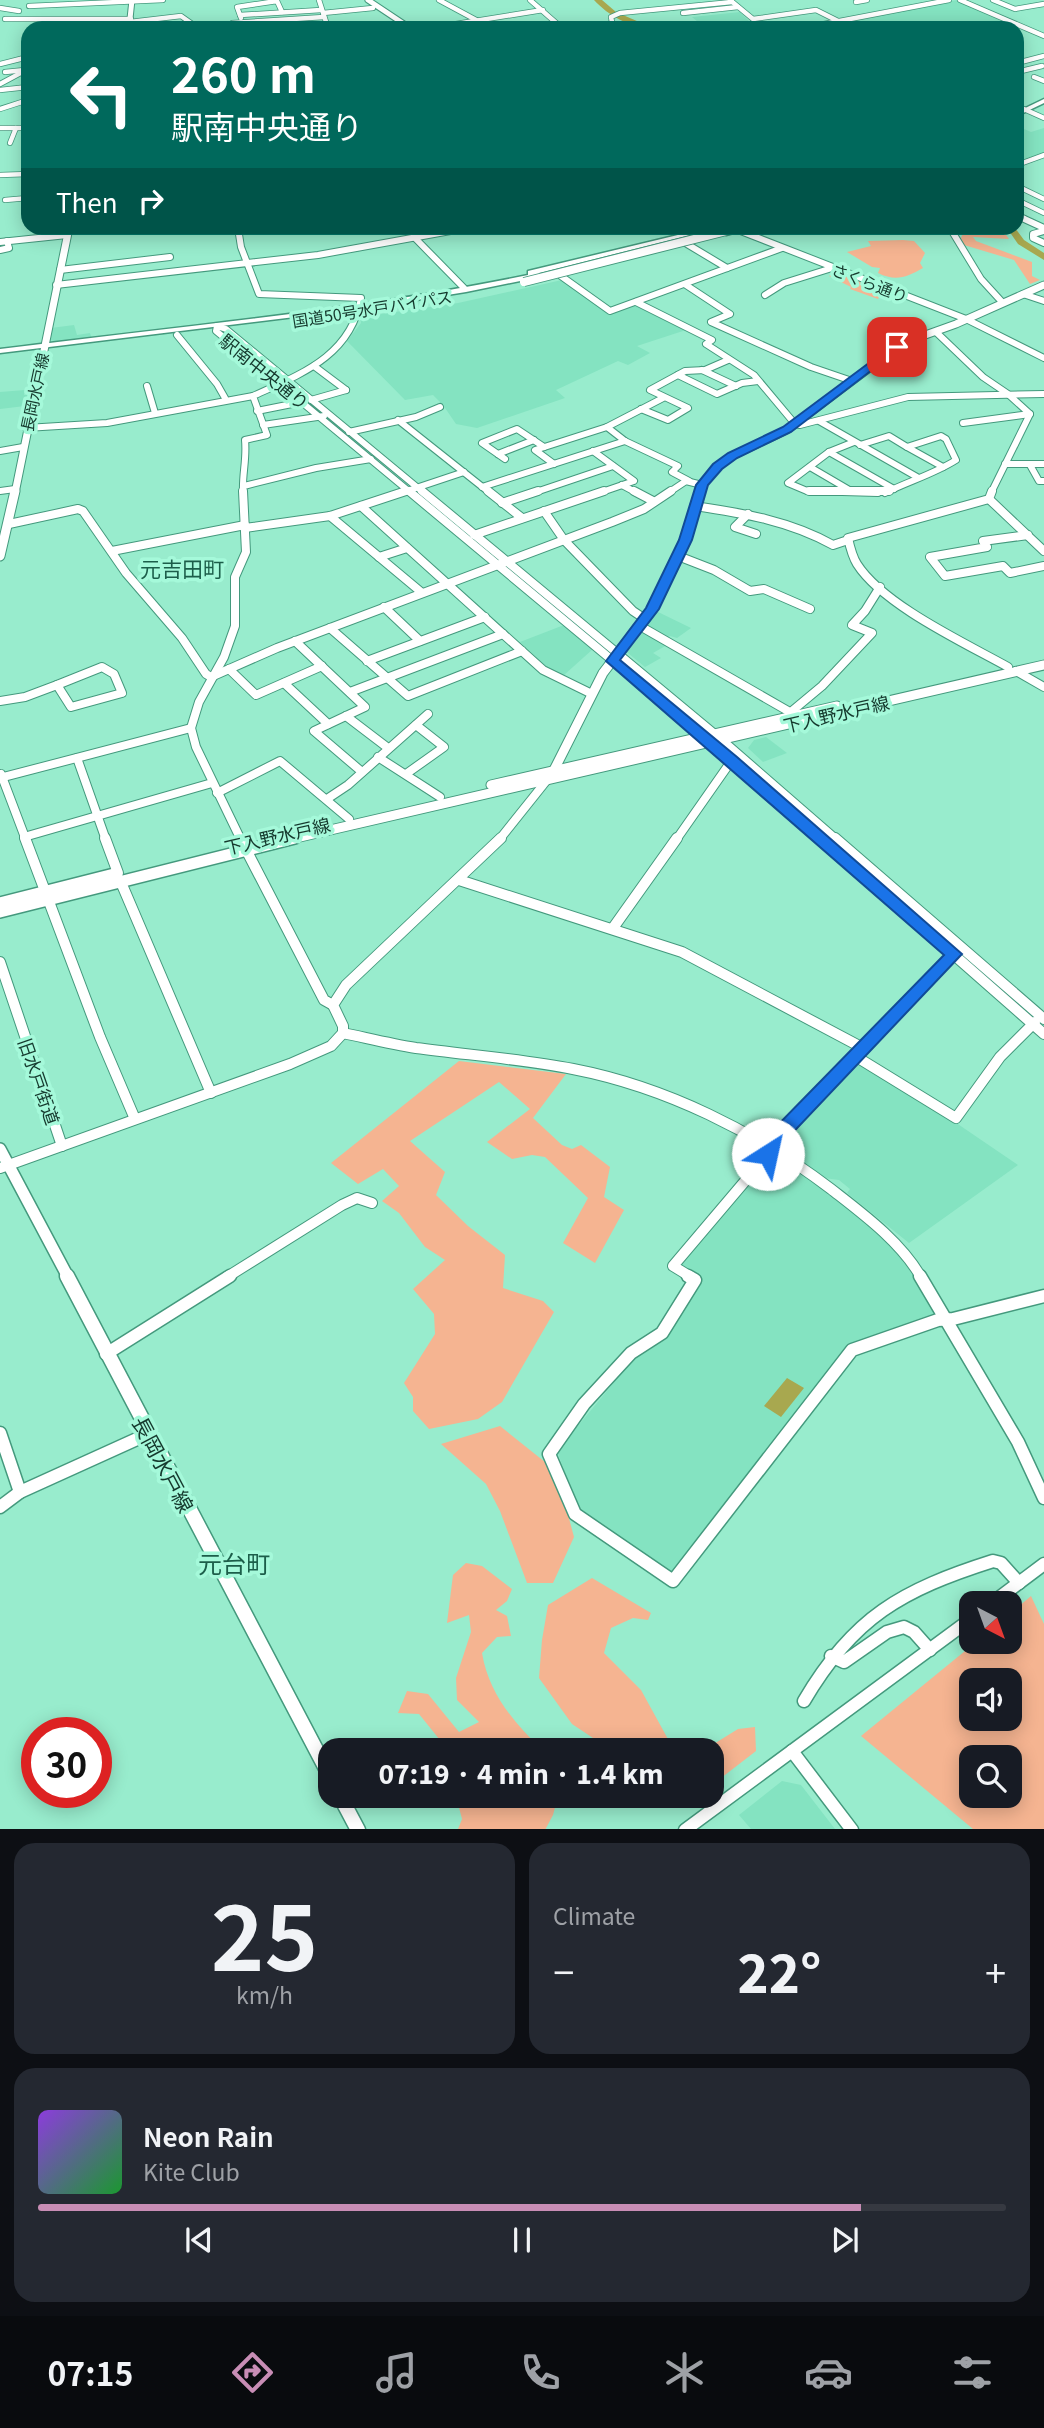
<!DOCTYPE html>
<html lang="en">
<head>
<meta charset="utf-8">
<style>
	:root { --surface:#171b24; --page:#242831; --text:#f1f3f6; --muted:#9ea1a6; --line:#363941; --accent:#c88db5 }
	body { margin:0; font-family:Georgia,"Noto Sans JP",serif; background:var(--page); color:var(--text); height:100vh; display:flex; flex-direction:column; font-size:26px; white-space:nowrap }
	* { box-sizing:border-box; margin:0 }
	p { font-size:23px; color:var(--muted) }
	.icon { flex:none; width:38px; height:38px; fill:none; stroke:currentColor; stroke-width:2; stroke-linecap:round; stroke-linejoin:round }
	.map { position:relative; height:1829px; overflow:hidden }
	.sheet { display:flex; flex-direction:column; gap:14px; padding:14px; background:#0d0f14; flex:1 }
	.sheet>* { flex:none }
	.top-card { position:absolute; left:21px; top:21px; width:1003px; height:214px; border-radius:21px; box-shadow:0 4px 18px #0003; background:#00695c; color:#fff; overflow:hidden }
	.needle { width:46px; rotate:139deg }
	.fabs { position:absolute; left:959px; top:1591px; display:grid; gap:14px }
	.fabs a { display:grid; place-items:center; width:63px; height:63px; border-radius:14px; background:var(--surface); box-shadow:0 4px 18px #0003; font-size:35px }
	.speed { position:absolute; left:21px; top:1717px; display:flex; gap:14px; font-size:35px; font-weight:700; text-align:center }
	.speed>* { display:grid; place-content:center; width:91px; height:91px; border-radius:50%; background:var(--surface); box-shadow:0 4px 18px #0003; line-height:1 }
	.speed .limit { border:10px solid #d22; background:#fff; color:#111 }
	.pin { position:absolute; display:grid; place-items:center; width:60px; height:60px; color:#fff; margin:-30px; border-radius:14px; box-shadow:0 4px 10px #0006 }
	.me { position:absolute; width:77px; margin:-38px; rotate:35deg; stroke-linejoin:round; filter:drop-shadow(0 0 5px #0008) }
	.turn { display:flex; align-items:center; gap:24px; height:147px; padding:0 35px; font-size:32px }
	.turn .icon { width:91px; height:91px; stroke-width:2.5 }
	.turn b { display:block; font-size:49px; line-height:60px }
	.then { display:flex; align-items:center; height:66px; padding:0 35px; background:#0003; gap:14px; font-size:26px }
	.big { font-size:52px; font-weight:800; line-height:1.1 }
	.sheet .card { flex:1; display:flex; flex-direction:column; justify-content:center; gap:10px; min-width:0; padding:0 24px; border-radius:21px; background:var(--page) }
	.sheet .dial { align-items:center; gap:0 }
	.dial b { font-size:91px; line-height:1 }
	.song { display:flex; align-items:center; gap:21px }
	.cover { width:84px; height:84px; border-radius:10px; background:linear-gradient(135deg,hsl(270 70% 55%),hsl(130 70% 35%)) }
	.played { height:7px; border-radius:4px; background:linear-gradient(90deg,var(--accent) 85%,var(--line) 85%) }
	.keys { display:flex; justify-content:space-around; direction:ltr }
	.heat { display:flex; justify-content:space-between; align-items:center; font-size:38px; direction:ltr }
	.sheet .tiles { flex:1; display:grid; gap:14px; grid-template-columns:1fr 1fr }
	.card:last-child { grid-column:span 2 }
	.trip { position:absolute; left:318px; top:1738px; width:406px; height:70px; border-radius:21px; background:var(--surface); box-shadow:0 4px 18px #0003; font-weight:800; line-height:70px; text-align:center }
	.tabs { display:flex; height:112px; justify-content:space-around; align-items:center; background:#090b0e; color:var(--muted) }
	.tabs .icon { width:49px; height:49px }
	.tabs .selected { color:var(--accent) }
	.tabs b { font-size:32px; color:var(--text) }
	.map>svg:first-child { display:block }
</style>
</head>
<body>
<div class="map">
<svg width="1044" height="1830" viewBox="0 0 1044 1830">
	<rect width="100%" height="100%" fill="#98eccd"/>
	<g fill="#84e3c1">
		<path d="M957,0L1009,23L986,28H856L844,22Z"/>
		<path d="M740,12L749,21L703,26L692,17Z"/>
		<path d="M1017,126L1031,132L1044,128V154L1017,164Z"/>
		<path d="M562,280L608,313L635,304L686,330L637,346L650,353L628,365L618,361L556,390L565,398L477,428L456,424L443,405L433,395L405,400L347,341L361,323L360,317L458,303Z"/>
		<path d="M74,325L77,335L90,333L92,339L60,342L50,340L51,328Z"/>
		<path d="M25,390L24,395H28L25,406L0,409V392Z"/>
		<path d="M654,610L691,628L677,638L670,636L664,639L642,626Z"/>
		<path d="M564,625L593,649L564,675L549,669L520,642Z"/>
		<path d="M640,628L667,645L653,653L661,658L645,667L623,649Z"/>
		<path d="M766,737L787,753L763,762L748,748L754,740Z"/>
		<path d="M852,1064H861L946,1116L1018,1165L909,1243L847,1193L850,1189L839,1180L824,1178L777,1148L778,1143Z"/>
		<path d="M772,1157L828,1192L885,1239L919,1282L937,1316L849,1348L673,1572L669,1573L578,1508L557,1451L700,1279L679,1265Z"/>
		<path d="M782,1781L801,1785L835,1829H751L739,1815Z"/>
	</g>
	<g fill="#f5b491" fill-rule="evenodd">
		<path d="M984,228H1001L1009,239L973,237L976,241L1032,262V276L1040,280L1030,284L1014,260L964,245L961,238L963,233Z"/>
		<path d="M903,240L914,241L925,253L920,263L923,268C907,277 896,282 878,273L880,268L872,267L847,252L871,246L868,241Z"/>
		<path d="M836,273L884,289L878,299L850,289L851,287L829,276Z"/>
		<path d="M459,1061L566,1074L533,1118L562,1145L572,1149L581,1145L610,1167L604,1197L624,1210L595,1263L563,1243L588,1198L545,1157L532,1155L512,1159L487,1142L530,1109L499,1082L410,1141L445,1172L436,1195L468,1226L505,1255L503,1288L543,1301L554,1312L502,1402L478,1419L429,1429L413,1411V1397L404,1383L435,1334L434,1314L413,1289L445,1260L425,1247L399,1213L382,1201L399,1186L383,1169L358,1184L331,1163Z"/>
		<path d="M500,1426L550,1466L563,1496L574,1537L553,1583H527L500,1511L486,1484L441,1444Z"/>
		<path d="M466,1563L482,1566L512,1589L507,1601L496,1610L507,1616L511,1636L497,1637L482,1653C489,1694 513,1721 542,1750H448L419,1714L398,1713L407,1691L428,1694L459,1732L479,1722L457,1700L456,1678L471,1632L469,1615L447,1623L453,1575Z"/>
		<path d="M592,1578L651,1613L648,1620L633,1618L611,1628L604,1653L641,1690L674,1750H600L599,1742L572,1724L539,1678L542,1640L548,1605Z"/>
		<path d="M1031,1596L1044,1624V1829H973L861,1736L976,1642H1010V1614ZM971,1680H1010V1718H971ZM971,1757H1010V1796H971Z"/>
		<path d="M755,1727L756,1751L712,1785V1750H704L738,1729Z"/>
		<path d="M456,1796H558L553,1815L545,1830L458,1829L462,1819Z"/>
	</g>
	<path fill="#a8a84f" d="M787,1378L804,1388L781,1417L764,1406Z"/>
	<g fill="none" stroke-linecap="round" stroke-linejoin="round">
		<g fill="#a8a84f" fill-rule="evenodd">
			<path d="M594,0H602L616,12L653,28C630,28 609,16 594,0Z"/>
			<path d="M1007,228H1015L1024,240L1044,253V260L1018,244Z"/>
		</g>
		<g stroke="#44997d" stroke-width="6">
			<g id="minor-far4">
				<path d="M319,0L328,28"/>
				<path d="M439,0L491,28"/>
				<path d="M530,0L562,28"/>
				<path d="M730,0L753,19L816,10L852,28"/>
				<path d="M960,0L1044,36"/>
				<path d="M993,0L1015,9L1044,4"/>
				<path d="M856,2L867,0"/>
				<path d="M29,6L163,0"/>
				<path d="M0,8L19,11"/>
				<path d="M323,13L373,8"/>
				<path d="M683,13L738,7"/>
				<path d="M240,15L321,10"/>
				<path d="M241,18L237,7L277,1L282,12"/>
				<path d="M5,19H131"/>
				<path d="M130,22L181,16L198,28"/>
				<path d="M212,27L233,25"/>
				<path d="M234,28L232,23L324,17"/>
				<path d="M431,28L543,10"/>
				<path d="M602,28L612,22L611,17L620,13L732,2"/>
				<path d="M803,28L949,0"/>
				<path d="M1017,63L1044,56"/>
				<path d="M0,64L28,57"/>
				<path d="M5,72L25,70"/>
				<path d="M1017,72L1042,66"/>
				<path d="M1034,77L1044,81"/>
				<path d="M0,84L28,69"/>
				<path d="M0,90L28,87"/>
				<path d="M1017,106L1044,118"/>
				<path d="M0,109L28,100"/>
				<path d="M0,128H28"/>
				<path d="M10,143L16,128"/>
				<path d="M1017,165L1044,155"/>
				<path d="M0,175L28,174"/>
				<path d="M1017,186L1044,199"/>
				<path d="M5,200L28,198"/>
				<path d="M1017,200L1044,213"/>
				<path d="M1017,215L1024,218"/>
			</g>
		</g>
		<g stroke="#44997d" stroke-width="8">
			<g id="minor-far3">
				<path d="M1020,217L1044,228"/>
				<path d="M238,228L241,247L259,294L361,298C351,356 301,374 253,396L267,435L245,440C247,459 242,474 243,493"/>
				<path d="M950,228L981,279L1002,302"/>
				<path d="M738,230L966,319L1044,358"/>
				<path d="M1044,231L1033,234V238L1044,243"/>
				<path d="M414,237L464,288"/>
				<path d="M0,242L67,235"/>
				<path d="M687,244L727,268"/>
				<path d="M0,250L9,248L7,241"/>
				<path d="M60,270L170,257"/>
				<path d="M561,276L610,311L782,248"/>
				<path d="M56,285L318,255L467,228"/>
				<path d="M686,285L730,314L711,322L811,367L852,381"/>
				<path d="M1023,294L1044,301"/>
				<path d="M765,295L784,283L832,268"/>
				<path d="M636,302L712,340L706,344L754,375L795,424L800,425L908,397L1044,394"/>
				<path d="M936,332L983,377L1008,394L1030,414L991,493"/>
				<path d="M177,335L217,384L225,398"/>
				<path d="M314,366L346,390"/>
				<path d="M702,370L736,386"/>
				<path d="M678,375L717,394L742,383L758,381"/>
				<path d="M147,386L155,413"/>
				<path d="M311,400L346,390"/>
				<path d="M641,409L668,420L688,408L650,390L685,371L705,370L728,360"/>
				<path d="M257,411L302,402"/>
				<path d="M398,420L490,493"/>
				<path d="M819,421L917,477"/>
				<path d="M963,423L1030,414"/>
				<path d="M263,425L324,416"/>
				<path d="M607,427L663,398"/>
				<path d="M26,428L107,423L253,396"/>
				<path d="M349,432L416,417L440,407"/>
				<path d="M854,442L829,452L788,483L807,491L878,493"/>
				<path d="M860,445L889,436L907,447L941,436L946,439L956,460C934,474 909,481 885,493"/>
				<path d="M907,447L943,467"/>
				<path d="M0,451L23,447"/>
				<path d="M593,451L634,481L599,493"/>
				<path d="M829,452L894,489"/>
				<path d="M498,454L534,440"/>
				<path d="M505,459L482,443L517,429L544,447"/>
				<path d="M554,464L535,450L607,427L625,441L678,466L672,472L689,481"/>
				<path d="M1005,464H1044"/>
				<path d="M1030,465L1039,481H1044"/>
				<path d="M810,467L851,491"/>
				<path d="M622,485L637,493"/>
				<path d="M244,486L316,468L371,459"/>
				<path d="M482,487L625,441"/>
				<path d="M0,491L15,489"/>
				<path d="M401,493L464,472"/>
				<path d="M411,493L216,331L217,326L226,329L424,493"/>
				<path d="M533,493L613,466"/>
				<path d="M668,493L686,481L702,485"/>
			</g>
		</g>
		<g stroke="#44997d" stroke-width="10">
			<g id="minor-far2">
				<path d="M409,491L732,760L823,840"/>
				<path d="M422,491L722,740L837,840"/>
				<path d="M488,491L522,518"/>
				<path d="M634,491L653,501"/>
				<path d="M809,491H889"/>
				<path d="M992,491L989,499L1044,551"/>
				<path d="M989,499L848,538C850,547 852,556 857,564C883,605 965,643 1008,667"/>
				<path d="M502,503L538,491"/>
				<path d="M361,506L543,670L592,694"/>
				<path d="M694,506C743,513 790,521 833,545L848,540"/>
				<path d="M544,511L564,540L633,611L645,619"/>
				<path d="M748,514L735,527L756,534"/>
				<path d="M330,516L421,592"/>
				<path d="M9,524L78,509L83,511L126,573L182,638L206,674L211,677L277,648L612,522L644,509L671,491"/>
				<path d="M245,528L330,516L406,491"/>
				<path d="M474,535L604,491"/>
				<path d="M1028,535L983,541L987,547L930,557L945,576L1003,566L1010,573L1044,566"/>
				<path d="M112,551L245,525"/>
				<path d="M678,556L714,570L750,591L764,589L810,609"/>
				<path d="M379,557L407,548"/>
				<path d="M384,607L420,641"/>
				<path d="M640,626L795,715"/>
				<path d="M330,628L408,696L522,651"/>
				<path d="M295,641L365,707L314,731L362,772"/>
				<path d="M367,661L485,617"/>
				<path d="M102,667L114,674L122,693L71,707L57,685Z"/>
				<path d="M229,669L256,695L322,666"/>
				<path d="M1016,671L1044,687"/>
				<path d="M284,683L328,724"/>
				<path d="M350,692L503,634"/>
				<path d="M0,701L25,697L57,685"/>
				<path d="M792,711L822,686L872,633L852,625L865,611L880,587"/>
				<path d="M346,716L388,748"/>
				<path d="M378,757L440,797"/>
				<path d="M77,758L106,840"/>
				<path d="M1,774L26,840"/>
				<path d="M406,774L444,747L416,725"/>
				<path d="M0,778L191,728"/>
				<path d="M217,793L280,761L349,819"/>
				<path d="M327,799L348,785L428,714"/>
				<path d="M24,837L212,783"/>
				<path d="M241,840L196,747L191,728L199,702L224,657L235,626V577L246,552L243,491"/>
				<path d="M499,840L547,780"/>
				<path d="M676,840L732,760"/>
			</g>
		</g>
		<g stroke="#44997d" stroke-width="12">
			<g id="minor-far1">
				<path d="M25,838L45,891"/>
				<path d="M105,838L118,873"/>
				<path d="M240,838L324,1000L333,1005"/>
				<path d="M821,838L1044,1034"/>
				<path d="M835,838L1044,1019"/>
				<path d="M120,880L211,1093"/>
				<path d="M459,880L682,952L863,1048"/>
				<path d="M48,899L100,1037L135,1119"/>
				<path d="M613,928L677,838"/>
				<path d="M0,962L62,1146"/>
				<path d="M343,1033C367,1038 391,1044 416,1048C468,1055 522,1059 573,1069C666,1087 756,1132 831,1189C863,1214 900,1241 921,1277"/>
				<path d="M855,1056L956,1118L1000,1057L1035,1022"/>
				<path d="M0,1168L290,1064L331,1046L343,1033V1026L333,1005L346,985L501,838"/>
				<path d="M227,1277L342,1205L357,1198L372,1203"/>
				<path d="M691,1277L673,1266L768,1154L773,1141L953,954"/>
			</g>
		</g>
		<g stroke="#44997d" stroke-width="15">
			<g id="minor">
				<path d="M688,1276L695,1280L662,1333L631,1353L584,1404L549,1454L575,1514L673,1581L852,1350L938,1320L953,1319L1044,1296"/>
				<path d="M920,1276L1018,1442L1044,1498"/>
				<path d="M106,1354L230,1276"/>
				<path d="M0,1433L20,1492"/>
				<path d="M0,1507L20,1492L148,1434"/>
				<path d="M992,1603L1044,1564"/>
				<path d="M831,1656L844,1662L887,1632L904,1627L914,1632L930,1650"/>
				<path d="M804,1701C853,1617 902,1590 993,1561L1001,1563L1019,1583"/>
				<path d="M792,1751L852,1830"/>
				<path d="M685,1830L971,1619"/>
			</g>
		</g>
		<g stroke="#44997d" stroke-width="7">
			<g id="major-far4">
				<path d="M368,0L410,28"/>
				<path d="M129,28L132,0"/>
			</g>
		</g>
		<g stroke="#44997d" stroke-width="9">
			<g id="major-far3">
				<path d="M15,493L69,228"/>
				<path d="M700,493L702,485L717,467L732,456L787,430L903,343L956,324L1044,285"/>
			</g>
		</g>
		<g stroke="#44997d" stroke-width="11">
			<g id="major-far2">
				<path d="M0,556L15,491"/>
				<path d="M553,772L603,673L652,609L685,540L700,491"/>
				<path d="M491,785L837,706"/>
				<path d="M287,840L1044,665"/>
			</g>
		</g>
		<g stroke="#44997d" stroke-width="14">
			<g id="major-far1">
				<path d="M0,903L114,874"/>
				<path d="M0,912L295,838"/>
				<path d="M0,1149L68,1277"/>
			</g>
		</g>
		<g stroke="#44997d" stroke-width="17">
			<g id="major">
				<path d="M67,1276L331,1778"/>
				<path d="M340,1796L358,1830"/>
			</g>
		</g>
		<g stroke="#44997d" stroke-width="3">
			<g id="highway">
				<path d="M1044,99V103L1017,116V112Z"/>
				<path d="M707,228H718L539,273L540,277L466,292L360,309L0,353V349C176,327 354,311 528,275V271Z"/>
				<path d="M741,228H753L726,235L722,233Z"/>
			</g>
		</g>
		<use href="#minor-far4" stroke="#fff" stroke-width="4.5"/>
		<use href="#minor-far3" stroke="#fff" stroke-width="6"/>
		<use href="#minor-far2" stroke="#fff" stroke-width="8"/>
		<use href="#minor-far1" stroke="#fff" stroke-width="10"/>
		<use href="#minor" stroke="#fff" stroke-width="12"/>
		<use href="#major-far4" stroke="#fff" stroke-width="5"/>
		<use href="#major-far3" stroke="#fff" stroke-width="7"/>
		<use href="#major-far2" stroke="#fff" stroke-width="9"/>
		<use href="#major-far1" stroke="#fff" stroke-width="11"/>
		<use href="#major" stroke="#fff" stroke-width="14"/>
		<use href="#highway" fill="#fff" fill-rule="evenodd"/>
		<g stroke="#44997d" stroke-width="10" stroke-linecap="butt">
			<path id="highway-bridge" d="M524,282L738,228"/>
		</g>
		<use href="#highway-bridge" stroke="#fff" stroke-width="8"/>
	</g>
	<path fill="#1a73e8" stroke="#114b97" stroke-width="2" d="M893,345L902,347L791,432L737,458L722,469L708,485L692,540L659,609L620,660L737,757L962,954L781,1145L774,1159H762L759,1154L766,1137L944,955L606,661L646,608L679,540L696,485L713,464L728,453L783,427Z"/>
	<g text-anchor="middle" dominant-baseline="central" stroke-width="7" stroke-linejoin="round" paint-order="stroke">
		<g font-size="16" fill="#15392d" stroke="#a5f9da">
			<text transform="translate(870 282) rotate(21)">さくら通り</text>
			<text transform="translate(372 308) rotate(-9)">国道50号水戸バイパス</text>
			<text transform="translate(34 392) rotate(-78)">長岡水戸線</text>
		</g>
		<g font-size="18" fill="#15392d" stroke="#a5f9da">
			<text transform="translate(265 371) rotate(39)">駅南中央通り</text>
			<text transform="translate(836 713) rotate(-13)">下入野水戸線</text>
			<text transform="translate(277 835) rotate(-13)">下入野水戸線</text>
			<text transform="translate(40 1081) rotate(71)">旧水戸街道</text>
		</g>
		<g font-size="21" fill="#1c5e4a" stroke="#a5f9da">
			<text x="182" y="568">元吉田町</text>
		</g>
		<g font-size="21" fill="#15392d" stroke="#a5f9da">
			<text transform="translate(164 1464) rotate(62)">長岡水戸線</text>
		</g>
		<g font-size="24" fill="#1c5e4a" stroke="#a5f9da">
			<text x="234" y="1562">元台町</text>
		</g>
	</g>
</svg>
<div class="fabs">
<a><svg class="needle" viewBox="-14 -14 28 28"><path d="M0-13l5 13h-10z" fill="#e53935"/><path d="M0 13l5-13h-10z" fill="#9ea1a6"/></svg></a>
<a><svg class="icon" aria-label="sound" viewBox="0 0 24 24"><path d="M4 9h4l5-4v14l-5-4H4zM17 9q2 3 0 6"/></svg></a>
<a><svg class="icon" aria-label="search" viewBox="0 0 24 24"><circle cx="10" cy="10" r="6"/><path d="M15 15l6 6"/></svg></a>
</div>
<div class="speed"><div class="limit">30</div></div>
<div class="pin" style="left:897px;top:347px;background:#d93025"><svg class="icon" aria-label="arrive" viewBox="0 0 24 24"><path d="M6 21V4h12l-3 4 3 4H6"/></svg></div>
<svg class="me" style="left:768px;top:1154px" viewBox="-20 -20 40 40"><circle r="19" fill="#fff"/><path d="M0-13L10 11 0 6-10 11z" fill="#1a73e8"/></svg>
<div class="trip">07:19 · 4 min · 1.4 km</div>
<div class="top-card">
<div class="turn"><svg class="icon" aria-label="left" viewBox="0 0 24 24"><path d="M17 20v-9H6M10 6l-5 5 5 5"/></svg><div><b>260 m</b>駅南中央通り</div></div>
<div class="then">Then<svg class="icon" aria-label="right" viewBox="0 0 24 24"><path d="M7 20v-9h11M14 6l5 5-5 5"/></svg></div>
</div>
</div>
<section class="sheet">
<div class="tiles">
<div class="card dial"><b>25</b><p>km/h</p></div>
<div class="card"><p>Climate</p>
<div class="heat"><a>−</a><b class="big">22°</b><a>+</a></div>
</div>
<div class="card">
<div class="song"><i class="cover"></i><div><b>Neon Rain</b><p>Kite Club</p></div></div>
<div class="played"></div>
<div class="keys"><svg class="icon" aria-label="previous" viewBox="0 0 24 24"><path d="M18 5L8 12l10 7zM5 5v14"/></svg><svg class="icon" aria-label="pause" viewBox="0 0 24 24"><path d="M8 5v14M16 5v14"/></svg><svg class="icon" aria-label="next" viewBox="0 0 24 24"><path d="M6 5l10 7-10 7zM19 5v14"/></svg></div>
</div>
</div>
</section>
<nav class="tabs">
<b>07:15</b>
<svg class="icon selected" aria-label="directions" viewBox="0 0 24 24"><path d="M12 3l9 9-9 9-9-9zM9 14v-3h6M13 9l2 2-2 2"/></svg>
<svg class="icon" aria-label="music" viewBox="0 0 24 24"><path d="M9 18V5l10-2v13"/><circle cx="6" cy="18" r="3"/><circle cx="16" cy="16" r="3"/></svg>
<svg class="icon" aria-label="phone" viewBox="0 0 24 24"><path d="M5 4h4l2 5-3 2q2 4 5 5l2-3 5 2v4C11 20 4 13 5 4z"/></svg>
<svg class="icon" aria-label="climate" viewBox="0 0 24 24"><path d="M12 3v18M4 7l16 10M4 17L20 7"/></svg>
<svg class="icon" aria-label="car" viewBox="0 0 24 24"><path d="M5 17H2v-5l4-1 3-4h7l3 4 3 1v5h-3M9 17h6M6 11h13"/><circle cx="7" cy="17" r="2"/><circle cx="17" cy="17" r="2"/></svg>
<svg class="icon" aria-label="filters" viewBox="0 0 24 24"><path d="M4 7h16M4 17h16"/><circle cx="9" cy="7" r="2"/><circle cx="15" cy="17" r="2"/></svg>
</nav>
</body>
</html>
